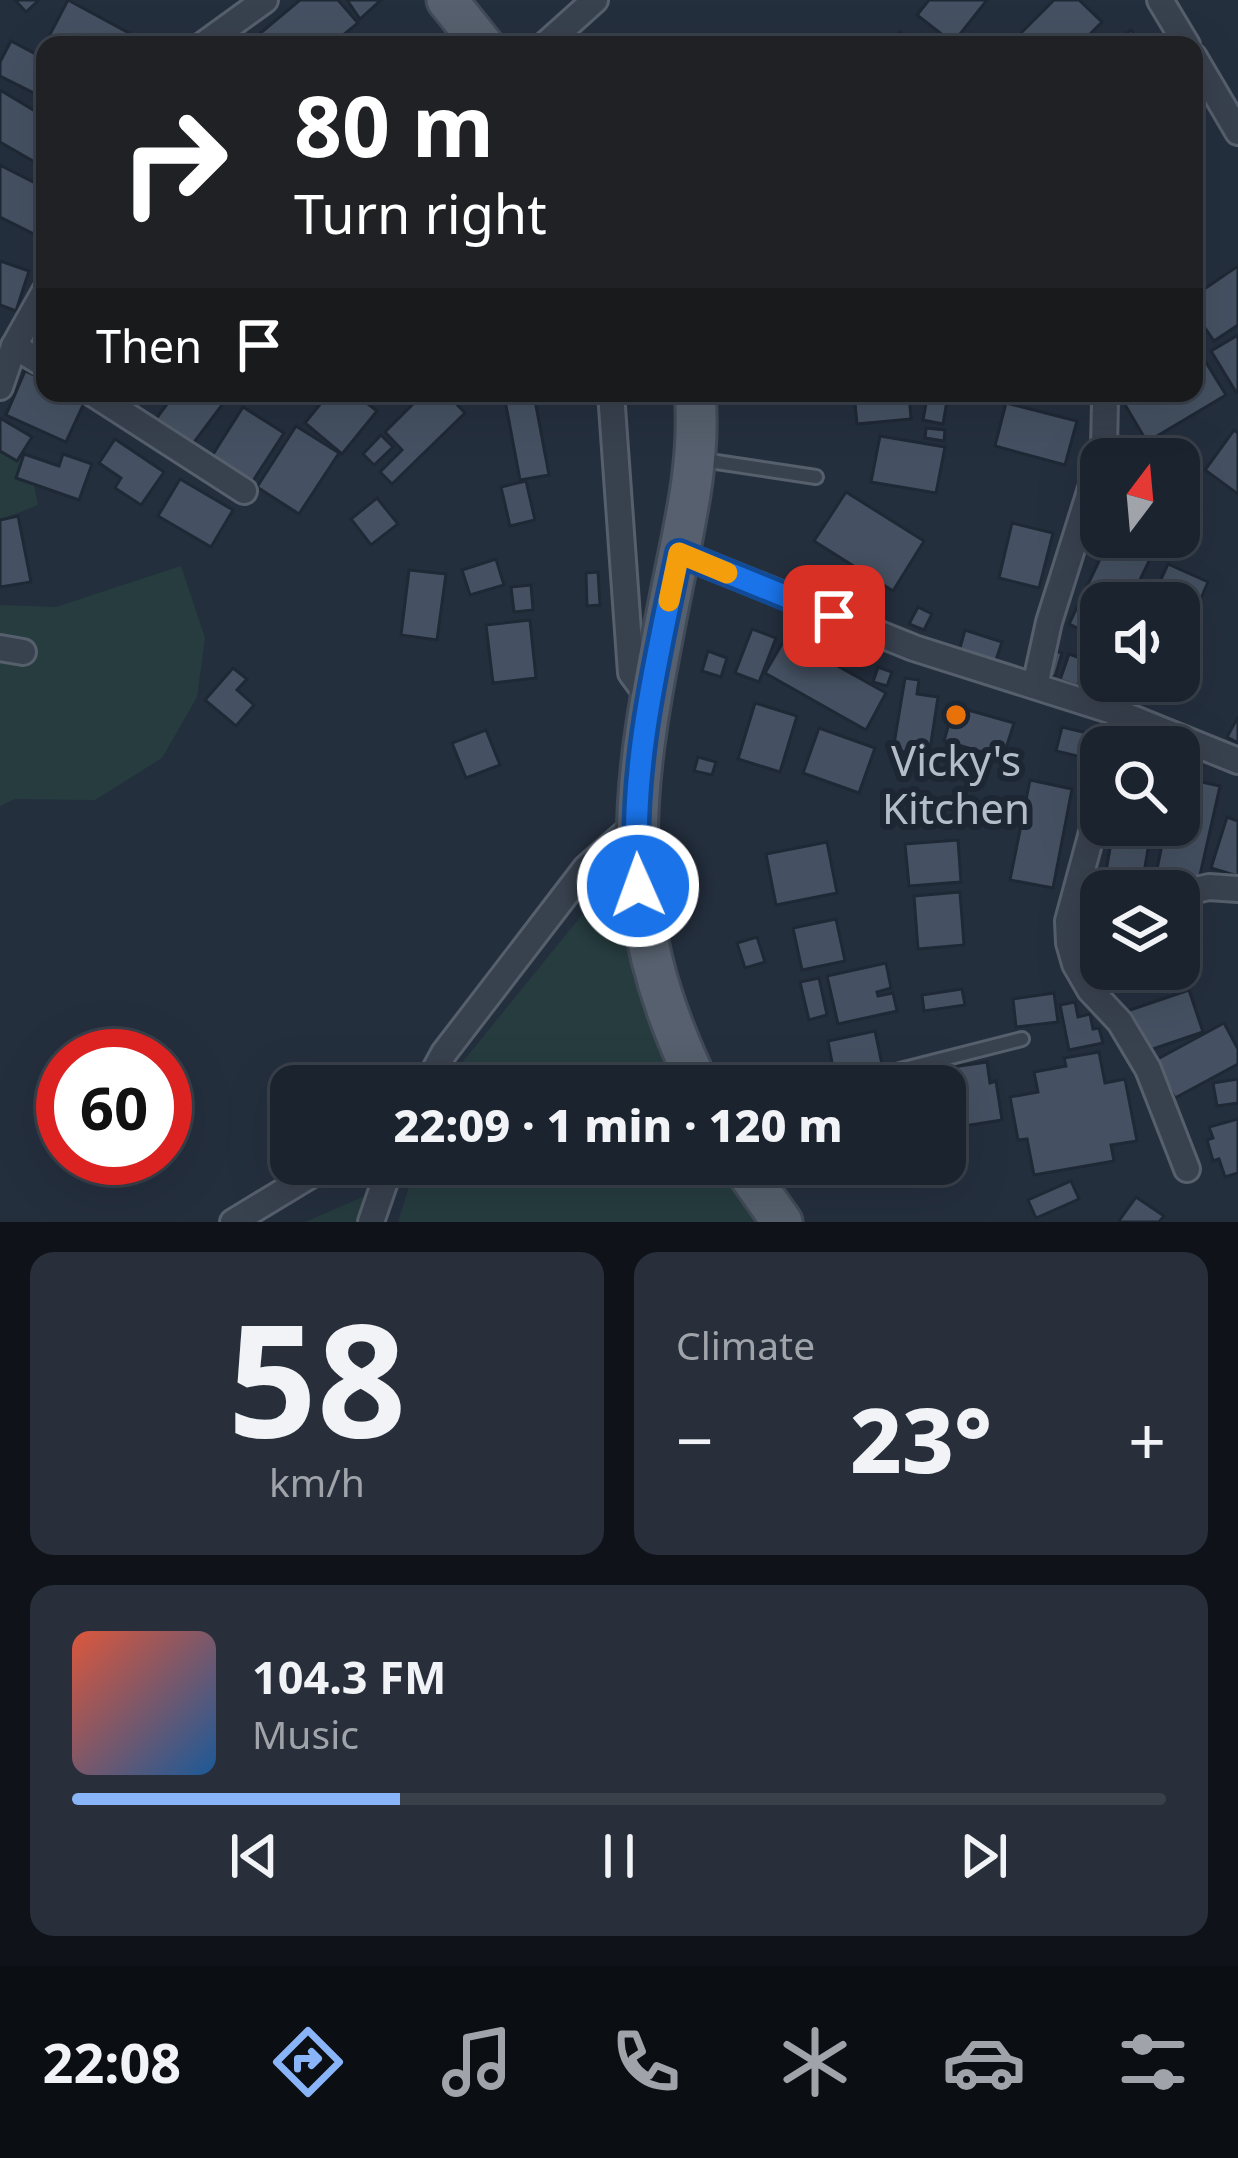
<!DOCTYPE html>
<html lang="en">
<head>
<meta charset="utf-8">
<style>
	:root { --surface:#1b232e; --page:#282f3a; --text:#f1f3f6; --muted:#a0a4aa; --line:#39404a; --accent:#8ab4f8 }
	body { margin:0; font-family:"Noto Sans",sans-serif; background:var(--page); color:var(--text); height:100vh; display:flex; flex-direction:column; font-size:45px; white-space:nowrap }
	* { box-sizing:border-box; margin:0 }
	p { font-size:39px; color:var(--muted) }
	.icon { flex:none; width:66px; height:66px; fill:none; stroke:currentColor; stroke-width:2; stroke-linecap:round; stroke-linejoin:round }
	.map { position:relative; height:1222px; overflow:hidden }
	.side { display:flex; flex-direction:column; gap:30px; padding:30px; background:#0f1319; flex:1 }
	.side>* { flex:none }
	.guide { position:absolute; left:36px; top:36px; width:1167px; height:366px; border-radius:24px; box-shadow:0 12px 48px #0002,0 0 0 3px var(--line); background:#202124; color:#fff; overflow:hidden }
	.needle { width:78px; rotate:16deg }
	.tools { position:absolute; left:1080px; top:438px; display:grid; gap:24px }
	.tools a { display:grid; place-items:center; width:120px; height:120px; border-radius:24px; background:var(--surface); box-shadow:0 12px 48px #0002,0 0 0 3px var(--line); font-size:60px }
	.speed { position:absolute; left:36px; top:1029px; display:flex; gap:24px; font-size:60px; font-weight:700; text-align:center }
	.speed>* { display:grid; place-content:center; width:156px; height:156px; border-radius:50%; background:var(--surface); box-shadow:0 12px 48px #0002,0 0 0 3px var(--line); line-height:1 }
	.speed .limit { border:18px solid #d22; background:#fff; color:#111 }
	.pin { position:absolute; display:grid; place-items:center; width:102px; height:102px; color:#fff; margin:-51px; border-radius:24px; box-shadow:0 6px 18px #0006 }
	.me { position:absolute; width:132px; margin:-66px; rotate:358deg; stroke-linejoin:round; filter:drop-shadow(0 0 9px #0008) }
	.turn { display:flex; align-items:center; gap:42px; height:252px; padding:0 60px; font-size:54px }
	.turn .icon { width:156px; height:156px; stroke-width:2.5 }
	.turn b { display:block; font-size:84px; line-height:102px }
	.then { display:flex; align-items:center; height:114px; padding:0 60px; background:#0003; gap:24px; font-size:45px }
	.big { font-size:90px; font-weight:800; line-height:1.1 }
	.side .tile { flex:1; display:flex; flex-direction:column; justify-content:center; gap:18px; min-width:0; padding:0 42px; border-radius:24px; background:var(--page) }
	.side .dial { align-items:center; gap:0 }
	.dial b { font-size:156px; line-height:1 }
	.song { display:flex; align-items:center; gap:36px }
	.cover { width:144px; height:144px; border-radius:18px; background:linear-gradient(135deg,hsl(10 70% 55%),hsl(210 70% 35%)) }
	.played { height:12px; border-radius:6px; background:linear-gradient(90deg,var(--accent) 30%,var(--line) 30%) }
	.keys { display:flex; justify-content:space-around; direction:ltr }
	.heat { display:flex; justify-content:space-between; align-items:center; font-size:66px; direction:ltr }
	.side .tiles { flex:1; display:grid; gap:30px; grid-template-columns:1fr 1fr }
	.tile:last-child { grid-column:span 2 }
	.trip { position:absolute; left:270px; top:1065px; width:696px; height:120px; border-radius:24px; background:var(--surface); box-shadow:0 12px 48px #0002,0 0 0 3px var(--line); font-weight:800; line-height:120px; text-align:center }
	.tabs { display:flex; height:192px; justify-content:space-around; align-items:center; background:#0b0e12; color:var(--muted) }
	.tabs .icon { width:84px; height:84px }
	.tabs .on { color:var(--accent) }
	.tabs b { font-size:54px; color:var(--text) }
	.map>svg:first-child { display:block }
</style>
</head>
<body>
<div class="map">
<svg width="1238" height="1222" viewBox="0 0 1238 1222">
	<rect width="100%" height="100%" fill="#242f3e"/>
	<g fill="#263c3f">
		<path d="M0,438L30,465L38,505L0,520Z"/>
		<path d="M181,566L205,638L197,697L162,758L95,800L15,799L0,806V605L56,607Z"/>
		<path d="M608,883L718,1086H443Z"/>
		<path d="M416,1164H760L792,1222H398Z"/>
		<path d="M379,1190L369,1222H305Z"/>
	</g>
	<g fill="#455162" stroke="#1f2835" stroke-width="3">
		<path d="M15,0H39L26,12Z"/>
		<path d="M68,0L151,45H57L47,40Z"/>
		<path d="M300,0H338L358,23L331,45H267L258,35Z"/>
		<path d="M347,0H381L360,19Z"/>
		<path d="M929,0H987L953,43L917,15Z"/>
		<path d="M1054,0H1079L1102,22L1079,45H1009Z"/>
		<path d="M1131,30L1143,45H1113Z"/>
		<path d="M900,32L913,45H888Z"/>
		<path d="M11,41L45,59V71L34,93L0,76V62Z"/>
		<path d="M0,90L45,117V168L0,142Z"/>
		<path d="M0,165L45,188V226L40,237L0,217Z"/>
		<path d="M0,261L29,271L16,311L0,305Z"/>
		<path d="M1238,266V325L1214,341L1194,312V296Z"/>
		<path d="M1238,335V391L1236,392L1211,351Z"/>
		<path d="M1202,356L1226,395L1147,442L1124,403L1141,393H1194V361Z"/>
		<path d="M25,371L45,380V393H73L86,399L66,442L6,415Z"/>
		<path d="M175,393H231L192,445L156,419Z"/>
		<path d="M329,393H354L377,411L342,454L305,423Z"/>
		<path d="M424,393H446L465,413L392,484L380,472L402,450L385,432Z"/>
		<path d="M854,393H909L911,419L857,424Z"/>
		<path d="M928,393L948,395L943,424L923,420Z"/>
		<path d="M534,395L549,475L520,480L505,400Z"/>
		<path d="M1006,403L1077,421L1065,465L995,446Z"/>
		<path d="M243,407L284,433L251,484L210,459Z"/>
		<path d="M0,418L32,437L17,461L0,451Z"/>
		<path d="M296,426L339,453L299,514L257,487Z"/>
		<path d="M926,428L945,430L944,441L925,438Z"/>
		<path d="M1234,430L1238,433V494L1205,470Z"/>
		<path d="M381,435L393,447L374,465L363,454Z"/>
		<path d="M880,436L945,447L936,493L871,482Z"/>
		<path d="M115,439L164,472L141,505L115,488L121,478L99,463Z"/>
		<path d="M24,454L59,466L63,454L92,464L79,500L16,478Z"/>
		<path d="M180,479L233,510L211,547L158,516Z"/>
		<path d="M526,481L535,520L510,526L501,487Z"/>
		<path d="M846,492L924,541L893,591L814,541Z"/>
		<path d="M377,498L398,524L371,545L351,519Z"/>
		<path d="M18,516L31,582L0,587V520Z"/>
		<path d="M1012,523L1053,533L1039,588L999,578Z"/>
		<path d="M1110,538L1151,557L1129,603H1101V639L1069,624Z"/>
		<path d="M1160,543L1172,547L1169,558L1157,555Z"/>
		<path d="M496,559L504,585L470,595L462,570Z"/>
		<path d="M1168,564L1208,582L1179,649V603H1150Z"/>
		<path d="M409,570L446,574L437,640L401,635Z"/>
		<path d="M598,572L600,605L587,606L586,573Z"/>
		<path d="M531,585L533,610L514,612L511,587Z"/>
		<path d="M918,607L932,614L924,630L909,624Z"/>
		<path d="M530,620L536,678L493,683L486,625Z"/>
		<path d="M752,629L776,638L759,682L735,673Z"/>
		<path d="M805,630L825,639L820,649L800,640Z"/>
		<path d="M965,630L1002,642L994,666L958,655Z"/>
		<path d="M786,637L886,693L866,730L765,673Z"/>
		<path d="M1047,648L1062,653L1055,677L1039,672Z"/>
		<path d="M708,651L727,658L721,677L702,671Z"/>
		<path d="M1069,654L1086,660L1078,686L1060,680Z"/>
		<path d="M878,667L892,672L887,686L873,682Z"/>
		<path d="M233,668L247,679L237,690L254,705L236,726L205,700Z"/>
		<path d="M1086,669L1101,673L1104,681L1098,702L1078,696Z"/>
		<path d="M905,678L919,680L917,694L938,697L929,756L893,750Z"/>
		<path d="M1109,681H1142L1133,711L1102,702Z"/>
		<path d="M755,703L797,716L780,772L738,759Z"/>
		<path d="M954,706L1014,723L1003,758L944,741Z"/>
		<path d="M1238,717V743L1227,737Z"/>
		<path d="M1062,727L1100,736L1094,760L1056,751Z"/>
		<path d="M819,728L875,748L859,793L803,773Z"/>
		<path d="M486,730L500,765L466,778L452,743Z"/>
		<path d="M698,757L716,762L712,775L694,771Z"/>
		<path d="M1179,777L1220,786L1198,884L1156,874L1166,825H1179Z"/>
		<path d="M1030,780L1072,789L1053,888L1010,880Z"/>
		<path d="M1227,817L1238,821V876L1211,868Z"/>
		<path d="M1114,825H1152L1141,891L1103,889Z"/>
		<path d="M958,840L961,882L909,886L905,844Z"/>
		<path d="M827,842L837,893L776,905L766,854Z"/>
		<path d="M960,892L964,945L918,949L914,896Z"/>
		<path d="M1187,900L1193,931L1179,934V902Z"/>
		<path d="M836,919L845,961L802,970L793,928Z"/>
		<path d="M1101,919V951L1078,955L1073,924Z"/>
		<path d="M757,937L765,962L745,968L737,943Z"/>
		<path d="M886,963L891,988L877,992L878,996L893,993L897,1011L838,1024L827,976Z"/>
		<path d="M819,978L827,1015L809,1020L800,982Z"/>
		<path d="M962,989L965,1005L924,1011L922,995Z"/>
		<path d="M1189,990L1203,1032L1141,1053L1127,1011Z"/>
		<path d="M1054,993L1058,1022L1016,1027L1013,999Z"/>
		<path d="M1075,1002L1078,1017L1090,1014L1093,1029L1099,1028L1103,1043L1069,1050L1060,1005Z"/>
		<path d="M1224,1023L1238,1049V1064L1175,1098L1154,1061Z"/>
		<path d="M875,1031L883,1069L835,1079L828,1041Z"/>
		<path d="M1099,1052L1105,1083L1125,1079L1137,1141L1111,1145L1114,1161L1034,1175L1027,1139L1018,1140L1010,1097L1038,1092L1034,1072L1066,1066L1064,1058Z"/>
		<path d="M987,1062L990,1083L996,1081L1002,1120L945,1129V1086H892L919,1079L918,1072Z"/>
		<path d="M1238,1079V1103L1217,1106L1213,1083Z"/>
		<path d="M1238,1119V1173L1225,1177L1219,1159L1213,1161L1207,1140L1213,1138L1209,1127Z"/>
		<path d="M1071,1181L1079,1199L1036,1218L1028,1200Z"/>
		<path d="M1136,1197L1164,1216L1159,1222H1118Z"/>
	</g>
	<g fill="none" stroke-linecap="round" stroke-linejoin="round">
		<g stroke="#565f6c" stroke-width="18">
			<g id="lane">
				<path d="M703,460L816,477"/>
				<path d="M876,1086L900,1070L1022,1039"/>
			</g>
		</g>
		<g stroke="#565f6c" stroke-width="30">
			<g id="street">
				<path d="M1160,0L1187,45"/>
				<path d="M203,45L265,0"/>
				<path d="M545,45L595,0"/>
				<path d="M1194,57L1238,132"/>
				<path d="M14,346L45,365"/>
				<path d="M0,387L14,346L45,291"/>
				<path d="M92,393L244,491"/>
				<path d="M611,393L631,673L650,699"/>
				<path d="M679,553L914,648L1122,714L1238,761"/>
				<path d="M0,648L23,652"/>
				<path d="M1035,686L1049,622L1104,447L1105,402"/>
				<path d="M1114,747L1122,714"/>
				<path d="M1101,799L1068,921L1069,943L1075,964L1090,990L1120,1022L1148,1069L1187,1169"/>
				<path d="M1179,894L1209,887L1238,889"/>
				<path d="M1076,902L1101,903"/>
				<path d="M426,1086L444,1053L586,868L636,824"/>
				<path d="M233,1222L329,1164"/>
				<path d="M371,1222L391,1164"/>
			</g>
		</g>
		<g stroke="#414a57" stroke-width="45">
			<g id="primary">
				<path d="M447,0L483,45"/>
				<path d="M695,393C701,461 684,527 671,593C633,783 610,904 699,1086"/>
				<path d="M741,1164L782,1222"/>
			</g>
		</g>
		<use href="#lane" stroke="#38414e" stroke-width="12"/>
		<use href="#street" stroke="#38414e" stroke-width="24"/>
		<use href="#primary" stroke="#56606e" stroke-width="39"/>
	</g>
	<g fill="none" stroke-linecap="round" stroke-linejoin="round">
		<g stroke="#114b97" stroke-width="30">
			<path id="route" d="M638,886C629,773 656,663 679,553L834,616"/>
		</g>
		<use href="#route" stroke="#1a73e8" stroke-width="21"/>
		<path stroke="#f59e0b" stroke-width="21" d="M669,601L679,553L727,573"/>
	</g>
	<circle fill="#e8710a" stroke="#1d2633" stroke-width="4.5" cx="956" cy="715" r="12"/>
	<g text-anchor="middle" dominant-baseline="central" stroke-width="12" stroke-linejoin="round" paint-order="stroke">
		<g font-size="42" fill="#b4bcc9" stroke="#1d2633">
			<text x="956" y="759">Vicky's<tspan x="956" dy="48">Kitchen</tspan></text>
		</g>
	</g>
</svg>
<div class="tools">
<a><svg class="needle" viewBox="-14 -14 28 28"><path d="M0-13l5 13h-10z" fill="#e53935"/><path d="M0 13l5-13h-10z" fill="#a0a4aa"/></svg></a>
<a><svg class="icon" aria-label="sound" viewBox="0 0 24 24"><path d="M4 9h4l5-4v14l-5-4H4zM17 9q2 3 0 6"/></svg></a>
<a><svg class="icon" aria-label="search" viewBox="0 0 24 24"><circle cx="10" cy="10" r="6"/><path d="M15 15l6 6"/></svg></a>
<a><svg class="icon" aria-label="layers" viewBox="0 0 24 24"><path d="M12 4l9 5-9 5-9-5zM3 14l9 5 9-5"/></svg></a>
</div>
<div class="speed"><div class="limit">60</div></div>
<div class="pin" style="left:834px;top:616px;background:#d93025"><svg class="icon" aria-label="arrive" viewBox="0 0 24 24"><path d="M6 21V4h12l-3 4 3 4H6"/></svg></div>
<svg class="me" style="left:638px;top:886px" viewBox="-20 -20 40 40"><circle r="17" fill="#1a73e8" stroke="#fff" stroke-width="3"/><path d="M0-11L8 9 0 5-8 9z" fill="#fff"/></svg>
<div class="trip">22:09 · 1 min · 120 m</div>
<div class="guide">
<div class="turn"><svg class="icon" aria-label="right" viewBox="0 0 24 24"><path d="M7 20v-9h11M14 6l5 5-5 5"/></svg><div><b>80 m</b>Turn right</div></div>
<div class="then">Then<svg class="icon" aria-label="arrive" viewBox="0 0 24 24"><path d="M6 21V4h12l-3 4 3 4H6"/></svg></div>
</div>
</div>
<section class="side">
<div class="tiles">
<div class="tile dial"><b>58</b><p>km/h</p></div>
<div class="tile"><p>Climate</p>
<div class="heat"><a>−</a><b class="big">23°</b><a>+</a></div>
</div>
<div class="tile">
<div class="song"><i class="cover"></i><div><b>104.3 FM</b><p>Music</p></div></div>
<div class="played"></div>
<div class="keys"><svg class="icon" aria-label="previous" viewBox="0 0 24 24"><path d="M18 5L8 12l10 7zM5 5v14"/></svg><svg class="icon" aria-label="pause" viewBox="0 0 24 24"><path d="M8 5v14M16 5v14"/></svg><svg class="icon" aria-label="next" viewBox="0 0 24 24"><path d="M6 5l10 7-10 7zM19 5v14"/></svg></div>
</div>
</div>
</section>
<nav class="tabs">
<b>22:08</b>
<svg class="icon on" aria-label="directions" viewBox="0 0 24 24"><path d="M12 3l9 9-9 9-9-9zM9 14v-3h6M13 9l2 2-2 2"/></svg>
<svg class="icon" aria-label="music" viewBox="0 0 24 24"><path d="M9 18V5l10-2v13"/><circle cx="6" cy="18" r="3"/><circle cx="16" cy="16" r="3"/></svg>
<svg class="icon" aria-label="phone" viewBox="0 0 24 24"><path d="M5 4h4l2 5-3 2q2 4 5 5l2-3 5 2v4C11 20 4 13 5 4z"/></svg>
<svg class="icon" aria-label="climate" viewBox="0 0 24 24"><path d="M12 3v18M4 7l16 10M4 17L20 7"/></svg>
<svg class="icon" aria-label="car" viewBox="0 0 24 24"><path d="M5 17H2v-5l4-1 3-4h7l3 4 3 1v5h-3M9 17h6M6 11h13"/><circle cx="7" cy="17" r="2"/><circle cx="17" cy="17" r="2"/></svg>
<svg class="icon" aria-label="filters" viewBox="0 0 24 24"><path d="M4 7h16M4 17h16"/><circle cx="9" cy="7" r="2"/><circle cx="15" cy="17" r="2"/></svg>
</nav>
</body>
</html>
